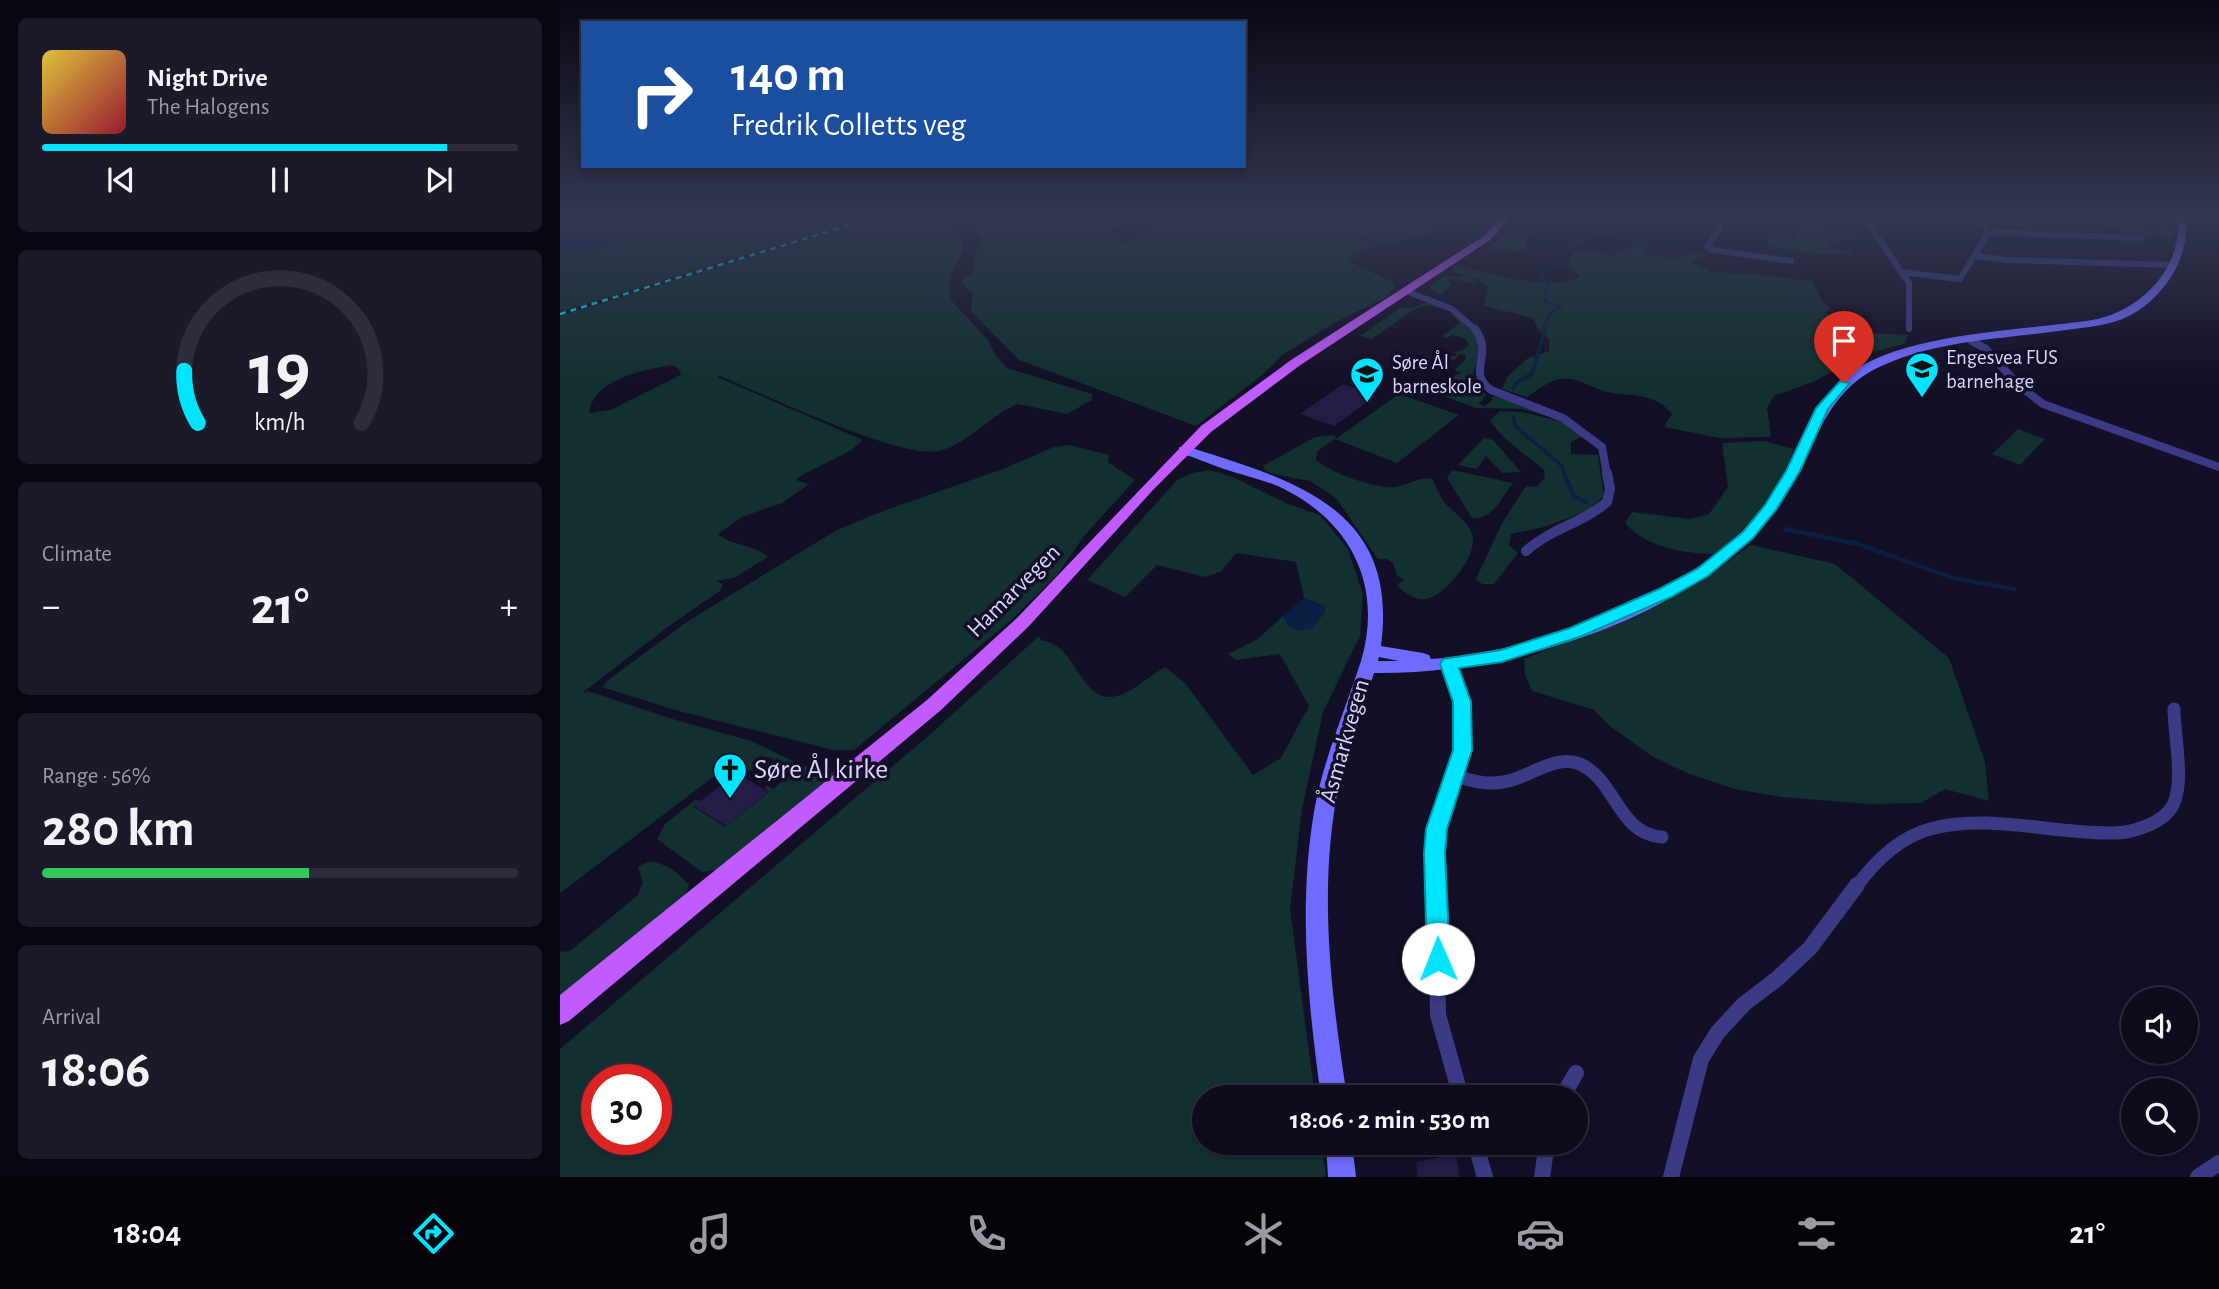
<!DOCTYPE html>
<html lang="en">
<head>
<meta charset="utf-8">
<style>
	:root { --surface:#0e0b1c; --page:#1c1929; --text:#f1f3f6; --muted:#9b9ba3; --line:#2e2b3b; --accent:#00e5ff }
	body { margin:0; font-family:"Alegreya Sans",sans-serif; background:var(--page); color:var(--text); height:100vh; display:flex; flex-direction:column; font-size:26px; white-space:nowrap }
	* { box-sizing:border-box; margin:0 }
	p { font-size:23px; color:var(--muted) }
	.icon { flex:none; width:38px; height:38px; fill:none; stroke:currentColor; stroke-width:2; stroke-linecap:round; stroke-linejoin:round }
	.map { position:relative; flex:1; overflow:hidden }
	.details { display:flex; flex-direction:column; gap:18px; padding:18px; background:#08060f; width:560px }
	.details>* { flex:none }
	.top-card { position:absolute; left:21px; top:21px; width:665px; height:147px; border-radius:0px; box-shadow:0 4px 10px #0003,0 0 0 2px var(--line); background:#1a4fa0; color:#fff; overflow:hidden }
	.fabs { position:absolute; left:1561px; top:987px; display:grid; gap:14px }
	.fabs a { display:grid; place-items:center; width:77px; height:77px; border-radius:50%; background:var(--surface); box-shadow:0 4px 10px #0003,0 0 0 2px var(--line); font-size:35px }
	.speed { position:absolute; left:21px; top:1064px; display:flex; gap:14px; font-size:35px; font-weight:700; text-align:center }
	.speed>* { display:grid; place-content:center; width:91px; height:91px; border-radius:50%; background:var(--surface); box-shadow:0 4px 10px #0003,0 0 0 2px var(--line); line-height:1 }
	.speed .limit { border:10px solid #d22; background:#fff; color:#111 }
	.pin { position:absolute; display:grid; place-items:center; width:60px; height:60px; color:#fff; margin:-72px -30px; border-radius:50% 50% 50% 0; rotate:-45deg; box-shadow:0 0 7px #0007 }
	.pin .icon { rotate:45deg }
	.me { position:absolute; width:77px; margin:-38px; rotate:359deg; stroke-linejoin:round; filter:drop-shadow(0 0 5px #0008) }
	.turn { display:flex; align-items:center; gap:24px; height:147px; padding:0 35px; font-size:32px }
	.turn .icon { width:91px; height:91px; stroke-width:2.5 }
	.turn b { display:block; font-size:49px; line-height:60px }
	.big { font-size:52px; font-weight:700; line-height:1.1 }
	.details .tile { flex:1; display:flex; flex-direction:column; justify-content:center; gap:10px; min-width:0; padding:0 24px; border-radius:10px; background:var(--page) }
	.details .dial { align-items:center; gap:0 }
	.dial svg { height:182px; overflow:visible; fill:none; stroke:var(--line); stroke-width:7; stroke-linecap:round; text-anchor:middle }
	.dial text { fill:var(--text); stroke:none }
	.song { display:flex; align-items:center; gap:21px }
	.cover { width:84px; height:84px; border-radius:10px; background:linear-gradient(135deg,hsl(50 70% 55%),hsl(350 70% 35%)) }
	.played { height:7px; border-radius:4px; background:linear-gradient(90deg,var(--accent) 85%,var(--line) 85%) }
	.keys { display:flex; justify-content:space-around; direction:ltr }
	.heat { display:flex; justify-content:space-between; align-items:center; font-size:38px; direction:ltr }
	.charge { height:10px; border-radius:5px; background:linear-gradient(90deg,#34c759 56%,var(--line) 0) }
	.trip { position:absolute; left:632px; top:1085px; width:396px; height:70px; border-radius:35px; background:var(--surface); box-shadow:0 4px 10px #0003,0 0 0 2px var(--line); font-weight:700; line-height:70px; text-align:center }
	.dock { display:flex; height:112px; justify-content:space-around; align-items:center; background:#06040b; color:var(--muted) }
	.dock .icon { width:49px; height:49px }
	.dock .on { color:var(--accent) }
	.dock b { font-size:32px; color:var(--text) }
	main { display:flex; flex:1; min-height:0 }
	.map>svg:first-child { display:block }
</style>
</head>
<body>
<main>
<section class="details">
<div class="tile">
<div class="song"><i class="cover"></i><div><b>Night Drive</b><p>The Halogens</p></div></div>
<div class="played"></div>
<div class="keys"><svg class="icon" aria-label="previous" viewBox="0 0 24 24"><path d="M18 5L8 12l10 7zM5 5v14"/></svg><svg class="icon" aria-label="pause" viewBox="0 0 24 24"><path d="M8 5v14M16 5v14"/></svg><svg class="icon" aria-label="next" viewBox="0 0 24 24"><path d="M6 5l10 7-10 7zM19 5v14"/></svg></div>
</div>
<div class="tile dial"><svg viewBox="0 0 100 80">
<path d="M14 69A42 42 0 1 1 86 69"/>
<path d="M14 69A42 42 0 0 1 8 46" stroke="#00e5ff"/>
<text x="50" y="56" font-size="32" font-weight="700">19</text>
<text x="50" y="72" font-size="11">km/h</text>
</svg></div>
<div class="tile"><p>Climate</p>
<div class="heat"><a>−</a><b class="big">21°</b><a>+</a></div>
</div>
<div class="tile"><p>Range · 56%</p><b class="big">280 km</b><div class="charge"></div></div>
<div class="tile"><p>Arrival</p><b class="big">18:06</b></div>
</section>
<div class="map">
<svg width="1659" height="1177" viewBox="0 0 1659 1177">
	<rect width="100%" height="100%" fill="#130f26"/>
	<g fill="#12302f" fill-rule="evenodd">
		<path d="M148,215H315L0,312V259L4,255L48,247L102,223H119Z"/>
		<path d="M326,215H382L373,219L394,229L403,240C403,265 385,266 391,300L427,339L435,354L447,368L532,394V400L507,414L457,404C429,416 408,444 379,451C341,460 201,393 160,376L157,377L303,440L290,451L240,476L236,480L249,484L222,503L182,517L158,534C170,546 195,544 208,557L174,578L156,581L163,584L161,590L105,629L21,694L28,691L116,720L191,741L244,766L281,774L157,870L142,872L97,839L105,824L135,800L139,801L143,798L134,807L165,827L209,792L204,788L207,785L213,789L235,772L209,757L190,771L173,762L0,893V316ZM112,365L119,369L121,375L51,410L29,413C34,379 83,370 112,365Z"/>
		<path d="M400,215H586L601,223L630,218C602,232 574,213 547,234L559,238L561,243L586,236L585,231L598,227H617L652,215H901L867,234L826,244L731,217L809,242L810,248L787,261L831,281L835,288L826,297L776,322L724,354L701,376L636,426L459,360L411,311L413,294L402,284L403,278L414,273V260L423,236L409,226L391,219Z"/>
		<path d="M1560,215L1571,222L1569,219H1579L1576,220L1590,228H1603L1597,224H1611L1615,234L1610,235L1612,240L1579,225L1592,236L1506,220L1545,226L1547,224L1509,216Z"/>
		<path d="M1244,226L1273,229L1276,235L1315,238H1278L1281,244L1269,243L1271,249L1291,251L1293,254H1256L1208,246L1209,237L1233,239L1236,228Z"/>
		<path d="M949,230L972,233L966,242L967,250L959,252L929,248Z"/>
		<path d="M1078,245L1083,247L1084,254L1118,259L1131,252L1145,254L1146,255L1131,262L1151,272L1192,274L1252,281L1263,302L1270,308L1266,313L1274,318V328L1279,335L1273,340C1289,347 1299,345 1311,333L1348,335L1344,344L1305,354L1253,382L1214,396L1207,408L1211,436L1209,437L1159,438L1104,427L1112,414C1094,392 1073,397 1047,392C1031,388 1019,377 1001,379C989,380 977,391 967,397L942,389L947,377L968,358L989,351V339L979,330L973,318L924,306L928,287L917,277L912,280L917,284L891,278L887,282L892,284L880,295L869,287L885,276L900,277L903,275L892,272L893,266C927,271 990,294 1020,276L1007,265L1012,252L1023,250L1052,255Z"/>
		<path d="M868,302C888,307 918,321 920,345C921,357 913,367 913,378L926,395L919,404L925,406L933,399L930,397H939L995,418L962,409L916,408L873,392L887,378L902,373L894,370L905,360L906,355L900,354L893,361L887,356H895L897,354L893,352L901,351L909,345L906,339L892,335L887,338L881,337L900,323L891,314L893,311L866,305L853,310L812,339L800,336L842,307L852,308Z"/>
		<path d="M839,394L899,415L837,463L775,439L757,451L756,460C771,473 815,489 835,487C849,485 858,476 872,479C876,485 878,493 882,499C891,513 914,522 913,542C912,561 885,596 866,599C855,601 845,593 837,586L844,579L837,576L833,563L826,559H818L776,498L750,481L713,474L705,470L703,466L755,437L774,435L777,438Z"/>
		<path d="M940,411L962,412L1003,422L1023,436L1011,442V454L1038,455L1044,496L1027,511L984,527L951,534L949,545L958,553L934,584H922L916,579L942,523L966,486L976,487L985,478L984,470C966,454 943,441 930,420Z"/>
		<path d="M1458,429L1485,439L1460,465L1432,454Z"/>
		<path d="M924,438L933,440L961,472L942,473L926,456L917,469L898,465Z"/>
		<path d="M1204,441L1234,449C1218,491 1190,528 1154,554C1123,553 1087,548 1065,523L1072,512L1130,519L1149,514L1168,487L1162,443Z"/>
		<path d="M509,445L549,455L548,462L575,480L524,536L497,575L449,622L294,750H273L115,710L42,687L48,680L128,621L277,530L323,511L443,469L494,447Z"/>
		<path d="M650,470L673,477L728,504L760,515L788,549L803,594L800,636L763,712L742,809L730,909L755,1097H644V1143H761L766,1177H0V1049L367,737L479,636L482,641C516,642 521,706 557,696C575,691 589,676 605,667L625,683L693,775L721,758L749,706L720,654L676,660L668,654L698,639L723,616L728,626L752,628L765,612L764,606L744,598L736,562L676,553L662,571L645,577L597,565L565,597L527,580L618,479L633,473ZM37,1080H96V1139H37Z"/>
		<path d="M892,470L953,483C940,499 934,519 912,518L887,478Z"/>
		<path d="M1191,545L1275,564L1389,658L1425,762L1429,801L1385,789L1361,803L1311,804L1221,797L1175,789L1127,773L1092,756L1051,727L1034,710L972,691L965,674L964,659L1106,601L1137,584Z"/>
		<path d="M87,862C101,860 122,874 129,886L124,897L0,1001V952L10,951L77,896L83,883L78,867Z"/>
	</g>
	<g fill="#0a1f44">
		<path d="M0,215H148L127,223H102L88,232L48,247L7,254L0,259Z"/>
		<path d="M744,598L765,607V612L752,628L740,631L728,626L723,616Z"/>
	</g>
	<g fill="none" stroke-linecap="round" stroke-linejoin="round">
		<g stroke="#0a1f44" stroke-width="2.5">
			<path d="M1028,235L1058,232L1059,220L1056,215"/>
			<path d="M986,330L984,326L992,311L1002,307L986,302L984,296L988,285L979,272L1001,265L1005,250L1026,237"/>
		</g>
		<g stroke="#0a1f44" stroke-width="3.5">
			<path d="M953,389L957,382L972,374L985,329"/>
			<path d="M953,417L955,426L1001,465L1005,475"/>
		</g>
		<g stroke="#0a1f44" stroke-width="4.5">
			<path d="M1004,473L1014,497L1026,502"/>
			<path d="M1225,529L1298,544L1393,578L1454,589"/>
		</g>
	</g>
	<g fill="#241b47">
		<path d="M783,384L816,396L774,426L740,414Z"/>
		<path d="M177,773L208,792L166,826L134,806Z"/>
		<path d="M896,1154L900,1177H858L856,1162Z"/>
	</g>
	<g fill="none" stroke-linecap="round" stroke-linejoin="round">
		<g stroke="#3d3a85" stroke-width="6">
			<path d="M1161,215L1159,229L1147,247L1152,250L1231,261"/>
			<path d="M1302,215L1349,283V329"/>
			<path d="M1427,232L1581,238"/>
			<path d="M1416,256L1448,260L1613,265"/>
			<path d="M1342,272L1400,279L1427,235L1426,227L1416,215"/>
			<path d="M846,291L892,309L916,330"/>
		</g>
		<g stroke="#3d3a85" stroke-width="8">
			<path d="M915,329C935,356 905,370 931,390L1003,418L1042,447L1047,475"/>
			<path d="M1412,341L1426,349L1457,384L1483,404L1659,467"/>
		</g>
		<path stroke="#3d3a85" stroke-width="10" d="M966,551C990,529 1023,523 1047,502L1050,489L1047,473"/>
		<g stroke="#3d3a85" stroke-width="13">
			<path d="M895,776C913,781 930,786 948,781C971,776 996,754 1020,764C1056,780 1058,834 1102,837"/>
			<path d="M876,887L877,829L902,749V702L889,664"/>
			<path d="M1296,887C1315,861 1338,838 1370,829C1428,813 1493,834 1552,833C1572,833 1603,824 1613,805C1625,781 1614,736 1614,709"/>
		</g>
		<g stroke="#3d3a85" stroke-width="16">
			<path d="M876,885L878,1015L901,1097"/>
			<path d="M1002,1097L1016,1073"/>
			<path d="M915,1143L925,1177"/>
			<path d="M982,1177L987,1143"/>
			<path d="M1111,1177L1141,1059L1158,1032L1184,1004L1218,978L1250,948L1297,885"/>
			<path d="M1638,1177L1659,1163"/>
		</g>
		<g fill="#6f6bff" fill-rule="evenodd">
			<path d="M1617,215H1625C1633,257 1600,305 1560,320C1540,327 1519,328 1498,331C1438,339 1372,341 1317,368C1260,396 1252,460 1218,507C1136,619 947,675 814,673C803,709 789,743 780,780C757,885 771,992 787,1097H761C748,1003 738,907 754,812C763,760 785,711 801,661C823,587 792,523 724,489C706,480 684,476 664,469C649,464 635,457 619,453V447L635,449C739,482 839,511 821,646L863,653L869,655L871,659C979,652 1144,592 1208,501C1236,461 1247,408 1286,376C1342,332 1462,331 1532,320C1580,312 1625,267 1617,215ZM819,657L839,661H818Z"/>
			<path d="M766,1143H792L796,1177H768Z"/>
		</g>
		<path fill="#c25bff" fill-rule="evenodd" d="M943,215H953L930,240L739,366L651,432L593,490L469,626L381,710L9,1021L0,1025V995L367,700L457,618L641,426L731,360L924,236Z"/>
		<path stroke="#00e5ff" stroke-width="2.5" stroke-dasharray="6 5" stroke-linecap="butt" d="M0,314L322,215"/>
	</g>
	<linearGradient id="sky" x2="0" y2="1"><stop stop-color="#0a0815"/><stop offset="0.57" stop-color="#333752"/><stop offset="1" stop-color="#333752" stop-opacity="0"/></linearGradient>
	<rect width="1659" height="380" fill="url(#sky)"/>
	<path fill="#00e5ff" stroke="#0095a6" stroke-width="2" d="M1280,381L1290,383L1268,409L1240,471L1216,510L1193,538L1148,576L1111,597L1022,636L942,662L899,668L911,702L912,750L887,829L885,853L890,959L887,967L878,970L870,967L867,959L864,853L866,829L893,750V702L880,664L883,659L941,650L1010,628L1099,589L1137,569L1183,532L1205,505L1226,471L1256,408Z"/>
	<defs>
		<g id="school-pin" transform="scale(1.75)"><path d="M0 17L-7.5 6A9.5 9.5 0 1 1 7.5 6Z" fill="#00e5ff" stroke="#130f26"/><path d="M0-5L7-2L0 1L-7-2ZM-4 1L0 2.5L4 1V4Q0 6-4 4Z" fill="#111"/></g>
		<g id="church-pin" transform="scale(1.75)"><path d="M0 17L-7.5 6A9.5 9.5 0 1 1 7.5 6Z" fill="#00e5ff" stroke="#130f26"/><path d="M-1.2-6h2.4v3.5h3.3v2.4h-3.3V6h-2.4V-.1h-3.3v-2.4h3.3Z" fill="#111"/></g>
	</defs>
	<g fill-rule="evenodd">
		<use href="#school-pin" x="1362" y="369"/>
		<use href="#school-pin" x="807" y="374"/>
		<use href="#church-pin" x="170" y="770"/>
	</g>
	<g text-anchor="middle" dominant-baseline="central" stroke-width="7" stroke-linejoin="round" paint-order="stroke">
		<g font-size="21" fill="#d9d4ff" stroke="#130f26" text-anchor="start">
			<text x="1386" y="357">Engesvea FUS<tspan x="1386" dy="24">barnehage</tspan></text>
			<text x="832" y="362">Søre Ål<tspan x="832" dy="24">barneskole</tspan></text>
		</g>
		<g font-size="24" fill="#d9d4ff" stroke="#130f26">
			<text transform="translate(454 591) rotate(-45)">Hamarvegen</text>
			<text transform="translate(785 741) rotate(-74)">Åsmarkvegen</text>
		</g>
		<g font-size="28" fill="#d9d4ff" stroke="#130f26" text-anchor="start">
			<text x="194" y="770">Søre Ål kirke</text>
		</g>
	</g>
</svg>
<div class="fabs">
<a><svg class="icon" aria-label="sound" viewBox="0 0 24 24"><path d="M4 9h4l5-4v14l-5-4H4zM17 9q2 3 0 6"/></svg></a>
<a><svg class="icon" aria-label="search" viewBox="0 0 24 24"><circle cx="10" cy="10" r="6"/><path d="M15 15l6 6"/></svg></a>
</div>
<div class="speed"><div class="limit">30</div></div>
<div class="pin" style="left:1284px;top:383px;background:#d93025"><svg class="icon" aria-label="arrive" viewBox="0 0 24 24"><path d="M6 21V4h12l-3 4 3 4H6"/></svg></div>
<svg class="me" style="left:878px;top:959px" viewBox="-20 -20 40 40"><circle r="19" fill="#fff"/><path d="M0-13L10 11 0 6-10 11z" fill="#00e5ff"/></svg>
<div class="trip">18:06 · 2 min · 530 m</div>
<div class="top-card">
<div class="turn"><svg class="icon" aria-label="right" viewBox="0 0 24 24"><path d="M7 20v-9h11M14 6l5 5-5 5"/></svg><div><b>140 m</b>Fredrik Colletts veg</div></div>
</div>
</div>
</main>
<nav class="dock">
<b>18:04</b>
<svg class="icon on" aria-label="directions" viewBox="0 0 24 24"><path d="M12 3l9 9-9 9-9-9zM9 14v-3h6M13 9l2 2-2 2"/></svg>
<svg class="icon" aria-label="music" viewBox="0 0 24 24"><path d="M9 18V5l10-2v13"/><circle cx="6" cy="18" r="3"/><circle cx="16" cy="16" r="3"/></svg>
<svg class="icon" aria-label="phone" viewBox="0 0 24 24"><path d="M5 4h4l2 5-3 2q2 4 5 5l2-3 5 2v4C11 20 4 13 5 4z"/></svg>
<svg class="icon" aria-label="climate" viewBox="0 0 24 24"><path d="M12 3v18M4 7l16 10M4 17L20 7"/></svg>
<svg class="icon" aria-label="car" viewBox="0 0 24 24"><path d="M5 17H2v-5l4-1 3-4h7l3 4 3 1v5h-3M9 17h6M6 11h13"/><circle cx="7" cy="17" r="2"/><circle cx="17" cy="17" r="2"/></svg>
<svg class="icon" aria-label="filters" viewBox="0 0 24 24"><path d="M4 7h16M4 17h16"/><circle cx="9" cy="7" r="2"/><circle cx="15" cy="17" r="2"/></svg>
<b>21°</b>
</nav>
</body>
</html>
